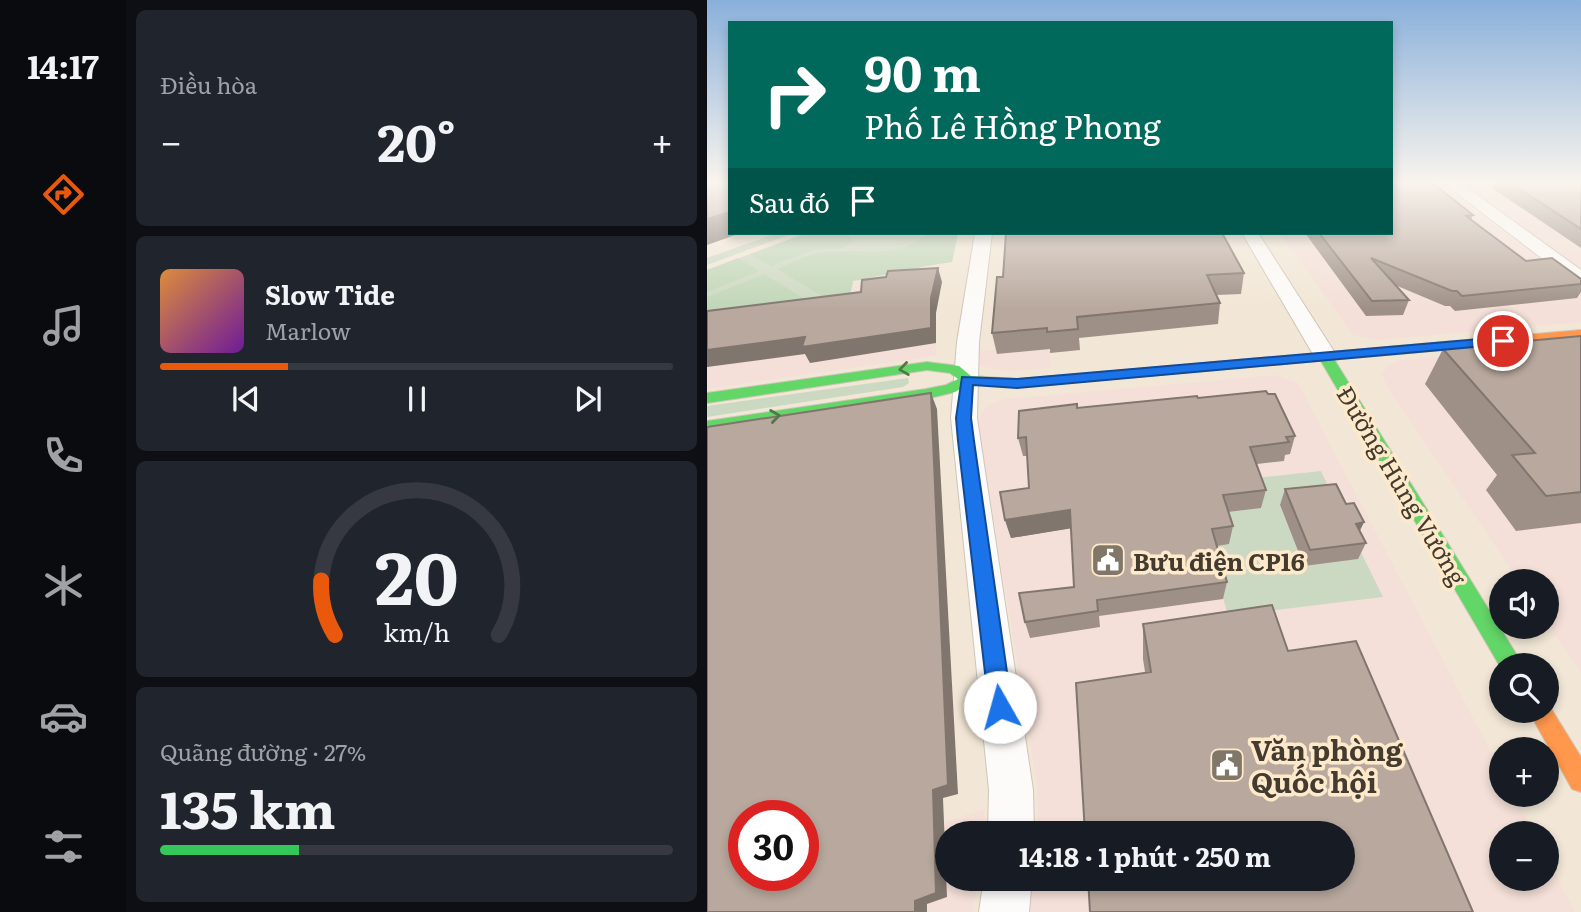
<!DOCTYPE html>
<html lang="vi">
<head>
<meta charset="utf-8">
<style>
	:root { --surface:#171b24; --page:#20242c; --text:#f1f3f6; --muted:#9ea1a6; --line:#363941; --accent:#ea580c }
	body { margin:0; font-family:Literata,serif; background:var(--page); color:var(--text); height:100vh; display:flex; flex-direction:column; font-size:26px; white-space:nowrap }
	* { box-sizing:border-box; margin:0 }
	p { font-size:23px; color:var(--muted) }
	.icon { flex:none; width:38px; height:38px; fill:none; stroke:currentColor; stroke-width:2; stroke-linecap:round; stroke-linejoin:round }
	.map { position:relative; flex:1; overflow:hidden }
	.drawer { display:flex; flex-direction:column; gap:10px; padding:10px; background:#0d0f14; width:581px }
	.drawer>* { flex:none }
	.top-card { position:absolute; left:21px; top:21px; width:665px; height:214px; border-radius:0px; box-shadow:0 4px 10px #0003; background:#00695c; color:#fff; overflow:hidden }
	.tools { position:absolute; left:782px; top:569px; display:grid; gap:14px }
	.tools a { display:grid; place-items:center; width:70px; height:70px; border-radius:50%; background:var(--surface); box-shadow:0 4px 10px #0003; font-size:35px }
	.speed { position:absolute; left:21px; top:800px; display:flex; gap:14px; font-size:35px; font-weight:700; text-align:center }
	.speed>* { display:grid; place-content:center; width:91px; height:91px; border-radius:50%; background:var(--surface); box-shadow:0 4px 10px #0003; line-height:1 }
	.speed .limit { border:10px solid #d22; background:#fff; color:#111 }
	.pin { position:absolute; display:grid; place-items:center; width:60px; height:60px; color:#fff; margin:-30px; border:4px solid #fff; border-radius:50%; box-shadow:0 2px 7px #0007 }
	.me { position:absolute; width:77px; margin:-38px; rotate:353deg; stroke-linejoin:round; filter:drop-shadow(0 0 5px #0008) }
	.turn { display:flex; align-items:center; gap:24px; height:147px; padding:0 21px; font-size:32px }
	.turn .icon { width:91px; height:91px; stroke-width:2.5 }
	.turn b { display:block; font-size:49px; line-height:60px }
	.then { display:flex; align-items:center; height:66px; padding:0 21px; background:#0003; gap:14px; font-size:26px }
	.big { font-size:52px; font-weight:700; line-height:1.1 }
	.drawer .card { flex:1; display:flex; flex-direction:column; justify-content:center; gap:10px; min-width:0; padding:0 24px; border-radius:10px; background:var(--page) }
	.drawer .dial { align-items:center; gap:0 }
	.dial svg { height:182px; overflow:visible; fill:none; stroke:var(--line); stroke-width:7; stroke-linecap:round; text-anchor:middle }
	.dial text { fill:var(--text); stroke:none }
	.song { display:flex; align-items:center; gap:21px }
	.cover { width:84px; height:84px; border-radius:10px; background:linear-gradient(135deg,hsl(30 70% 55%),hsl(280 70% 35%)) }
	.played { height:7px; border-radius:4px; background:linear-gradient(90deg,var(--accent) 25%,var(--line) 25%) }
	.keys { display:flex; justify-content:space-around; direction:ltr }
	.heat { display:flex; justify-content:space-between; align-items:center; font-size:38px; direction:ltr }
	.charge { height:10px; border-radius:5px; background:linear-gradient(90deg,#34c759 27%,var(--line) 0) }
	.trip { position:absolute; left:228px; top:821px; width:420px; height:70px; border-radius:35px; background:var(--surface); box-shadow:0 4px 10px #0003; font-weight:700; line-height:70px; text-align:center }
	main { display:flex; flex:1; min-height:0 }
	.menu { display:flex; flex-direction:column; width:126px; justify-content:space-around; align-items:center; background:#090b0e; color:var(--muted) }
	.menu .icon { width:49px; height:49px }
	.menu .current { color:var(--accent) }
	.menu b { font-size:32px; color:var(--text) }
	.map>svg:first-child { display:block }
</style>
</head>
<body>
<main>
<nav class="menu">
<b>14:17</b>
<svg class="icon current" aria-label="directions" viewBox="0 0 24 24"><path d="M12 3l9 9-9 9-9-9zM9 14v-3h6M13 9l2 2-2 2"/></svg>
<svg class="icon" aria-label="music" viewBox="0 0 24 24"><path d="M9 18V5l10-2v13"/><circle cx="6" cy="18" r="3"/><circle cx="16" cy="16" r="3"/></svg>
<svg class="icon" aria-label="phone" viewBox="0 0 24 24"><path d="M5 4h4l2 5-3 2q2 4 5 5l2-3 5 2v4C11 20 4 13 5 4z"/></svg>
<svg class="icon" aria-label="climate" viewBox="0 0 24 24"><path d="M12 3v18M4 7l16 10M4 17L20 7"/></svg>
<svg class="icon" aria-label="car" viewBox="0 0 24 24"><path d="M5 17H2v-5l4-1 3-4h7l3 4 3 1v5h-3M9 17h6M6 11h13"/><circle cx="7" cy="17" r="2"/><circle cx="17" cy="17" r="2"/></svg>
<svg class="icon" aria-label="filters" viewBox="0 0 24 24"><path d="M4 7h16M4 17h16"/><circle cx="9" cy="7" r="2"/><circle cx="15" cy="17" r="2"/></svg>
</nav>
<section class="drawer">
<div class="card"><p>Điều hòa</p>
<div class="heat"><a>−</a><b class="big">20°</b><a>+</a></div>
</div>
<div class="card">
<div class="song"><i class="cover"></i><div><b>Slow Tide</b><p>Marlow</p></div></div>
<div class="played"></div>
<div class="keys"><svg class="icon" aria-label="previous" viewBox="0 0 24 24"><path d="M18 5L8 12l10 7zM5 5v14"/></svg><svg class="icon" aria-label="pause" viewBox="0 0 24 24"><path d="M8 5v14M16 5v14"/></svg><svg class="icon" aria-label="next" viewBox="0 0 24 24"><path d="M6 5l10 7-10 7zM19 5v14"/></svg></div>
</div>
<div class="card dial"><svg viewBox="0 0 100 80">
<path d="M14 69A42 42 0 1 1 86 69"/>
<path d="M14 69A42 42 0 0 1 8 45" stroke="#ea580c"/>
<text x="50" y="56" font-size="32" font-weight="700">20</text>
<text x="50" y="72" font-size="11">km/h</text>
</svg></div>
<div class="card"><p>Quãng đường · 27%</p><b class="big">135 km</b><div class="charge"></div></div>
</section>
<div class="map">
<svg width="874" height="912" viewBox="0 0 874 912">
	<rect width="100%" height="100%" fill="#f2e7d6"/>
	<g fill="#f4e0d8">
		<path d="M716,181L734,186L874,289V322L672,340L646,335L573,233H684Z"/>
		<path d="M755,181H874V270L758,187Z"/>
		<path d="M236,263L229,314V356L0,389V320L146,281L189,274L205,267Z"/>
		<path d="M341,311L344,368L300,371L273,366V351L291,349Z"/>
		<path d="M874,345V673L840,623V581H812L680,387L675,375L680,366L693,360Z"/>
		<path d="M567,375L591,383L794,771V794L807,795L827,833H794V878H840V858L868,912H322L327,879L635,878V833H332L330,785L271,423L274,413L281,405L297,399Z"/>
		<path d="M278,809L277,833H240V878L271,879L266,912H62L69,875H96V866Z"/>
	</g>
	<g fill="#ccd9c2">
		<path d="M70,233H87L0,265V258Z"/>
		<path d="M100,233H251L245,262C211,266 180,275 146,281L142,301L0,319V270Z"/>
		<path d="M201,378L202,383L196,387L0,417V406Z"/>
		<path d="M614,471L637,519L573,506L597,565L650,559L647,538L676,597L521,616L502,547L512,513L537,510L502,483Z"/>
	</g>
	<g fill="#c0d6b7">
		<path d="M100,233H143V238L147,241L135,249L106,250L64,266L43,254Z"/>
		<path d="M222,233H251L245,262C211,266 180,275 146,281L142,301L127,303L70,269C83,264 97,256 111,253C152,246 185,263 222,233Z"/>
		<path d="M31,258L52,271L0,292V270Z"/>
		<path d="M57,274L109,306L0,320V297Z"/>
	</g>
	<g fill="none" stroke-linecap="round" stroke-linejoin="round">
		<g stroke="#cec5b7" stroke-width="2">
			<g id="street">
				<path d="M734,181H751L874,270V285L867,283Z"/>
				<path d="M268,233H285L272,342L270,418L326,790L327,833H281L282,790L244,418L250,342Z"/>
				<path d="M535,233H551L630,356L626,361H610Z"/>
				<path d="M277,878H325L322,912H272Z"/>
			</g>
		</g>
		<g stroke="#cec5b7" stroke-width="2">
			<g id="fast">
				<path d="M618,352L625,356L816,665H794V668L611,356Z"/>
				<path d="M220,362L252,366L264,376L310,379L406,371L413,375L406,379L310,387L262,384L248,392L219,399L0,431V421L219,389L239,385L251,379L243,373L220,370L0,403V393Z"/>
			</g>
		</g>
		<g stroke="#cec5b7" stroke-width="2">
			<g id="slow">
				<path d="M874,330V338L406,379L399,375L406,371Z"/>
				<path d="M840,702L874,757V792L865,789L821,710H840Z"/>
			</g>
		</g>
		<use href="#street" fill="#fdfbf9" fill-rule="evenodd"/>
		<use href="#fast" fill="#63d668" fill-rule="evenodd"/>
		<use href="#slow" fill="#ff974d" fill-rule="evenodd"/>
	</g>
	<g fill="#9e9087">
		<path d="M684,181L766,215L764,220L819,261L874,279V292L870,298L748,311L743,306H738L688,285L702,300L696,315L659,316L598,233H684Z"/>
		<path d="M788,181H874V248L785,188Z"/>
		<path d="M537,273L534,294L509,295L513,303L511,324L372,338L373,350L343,353V349L290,354L285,333L296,277Z"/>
		<path d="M874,336V523L809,531L779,490L790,475L718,384L736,349Z"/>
		<path d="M491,398L588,436L583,454L578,455L577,461L550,464L559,490L554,508L521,512L526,526L522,544L510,546L520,582L516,599L392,616L393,627L323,638L318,622L367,587L364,528L304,538L298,520L322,488L320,456H316L311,438L370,408Z"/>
		<path d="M578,489L639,504L657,522L653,531L659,543L651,559L597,566L573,505Z"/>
		<path d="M436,624L581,651L438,672L436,659Z"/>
	</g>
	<g fill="#81766e">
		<path d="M23,212V233H34L0,245V219Z"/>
		<path d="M231,268L235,282L229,313V343L103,363L98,354L0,367V350L224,298Z"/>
		<path d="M224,393L230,409L251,794L236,798L240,897L220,904V912H208V901L226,790Z"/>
		<path d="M363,510L366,528L304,538L298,520Z"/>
		<path d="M657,522L649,537V524Z"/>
	</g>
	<g fill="#b8a89d" stroke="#81766e" stroke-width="2" fill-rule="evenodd">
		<path d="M0,181H23V212L0,219Z"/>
		<path d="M684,181H723L766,215L759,216L819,261L845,258L874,279V284L755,296L750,291H745L664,258L702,300L665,301L612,233H684Z"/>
		<path d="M800,181H874V229Z"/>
		<path d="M299,233H515L537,273L500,275L513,303L370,317L371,329L340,332V328L285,333L290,277H296Z"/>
		<path d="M231,268L224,298V328L95,347L98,337L0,350V311L154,292L155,280L179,277L181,271Z"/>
		<path d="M874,336V492L839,496L805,455L828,453L736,349Z"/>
		<path d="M559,391L561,394H568L588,436L579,437L582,442L543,447L559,490L516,495L526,526L505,529L520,582L390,600L391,611L318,622L312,593L367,587L363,510L298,520L293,492L322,488L319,437L311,438L312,411L370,404V408L490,396L491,398Z"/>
		<path d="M224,393L241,785L226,790L229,893L208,901V912H0V427ZM37,816H96V875H37Z"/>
		<path d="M629,484L639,504L647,503L657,522L649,524L659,543L603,550L578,489Z"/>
		<path d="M565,605L581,651L649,641L766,912H383L381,878H635V833H378L369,683L444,672L436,624Z"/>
	</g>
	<defs><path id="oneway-chevron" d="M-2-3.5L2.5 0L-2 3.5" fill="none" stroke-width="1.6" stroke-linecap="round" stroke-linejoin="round" transform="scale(1.75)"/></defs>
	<g stroke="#507946">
		<use href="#oneway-chevron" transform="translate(197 369) rotate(172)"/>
		<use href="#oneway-chevron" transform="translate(68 416) rotate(-8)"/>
	</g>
	<linearGradient id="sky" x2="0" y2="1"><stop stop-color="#89b0db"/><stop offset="0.59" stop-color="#f9f4ed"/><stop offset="1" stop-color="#f9f4ed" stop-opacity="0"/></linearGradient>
	<rect width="874" height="309" fill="url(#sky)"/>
	<path fill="#1a73e8" stroke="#114b97" stroke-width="2" d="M796,337L802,341L800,344L310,388L266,385L264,418L267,441L305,707L301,715L293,718L285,715L282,707L251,441L249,418L255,377L310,379Z"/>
	<defs>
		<g id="civic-square" transform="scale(1.75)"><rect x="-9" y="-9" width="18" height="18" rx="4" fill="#807769" stroke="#fee9ca"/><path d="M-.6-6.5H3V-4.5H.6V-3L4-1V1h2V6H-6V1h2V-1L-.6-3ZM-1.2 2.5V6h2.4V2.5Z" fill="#fff"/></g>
	</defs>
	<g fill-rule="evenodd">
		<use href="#civic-square" x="401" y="560"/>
		<use href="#civic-square" x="520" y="765"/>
	</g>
	<g text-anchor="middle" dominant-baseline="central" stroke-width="7" stroke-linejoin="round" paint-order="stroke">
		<g font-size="24" fill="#433b2f" stroke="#fee9ca">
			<text transform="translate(696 485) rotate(59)">Đường Hùng Vương</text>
		</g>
		<g font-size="24" font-weight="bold" fill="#433b2f" stroke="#fee9ca" text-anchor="start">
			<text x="426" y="560">Bưu điện CP16</text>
		</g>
		<g font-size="28" font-weight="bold" fill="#433b2f" stroke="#fee9ca" text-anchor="start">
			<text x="544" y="749">Văn phòng<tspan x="544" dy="32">Quốc hội</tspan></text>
		</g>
	</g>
</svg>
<div class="tools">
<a><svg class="icon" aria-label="sound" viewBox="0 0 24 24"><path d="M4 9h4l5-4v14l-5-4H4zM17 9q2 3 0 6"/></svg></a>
<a><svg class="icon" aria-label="search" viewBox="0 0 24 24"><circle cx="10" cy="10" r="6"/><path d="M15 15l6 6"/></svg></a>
<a>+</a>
<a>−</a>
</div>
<div class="speed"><div class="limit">30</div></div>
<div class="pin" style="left:796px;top:341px;background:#d93025"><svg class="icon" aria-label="arrive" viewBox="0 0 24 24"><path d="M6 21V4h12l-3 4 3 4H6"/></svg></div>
<svg class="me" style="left:293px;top:707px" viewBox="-20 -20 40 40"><circle r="19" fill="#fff"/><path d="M0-13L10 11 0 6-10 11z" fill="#1a73e8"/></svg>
<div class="trip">14:18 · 1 phút · 250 m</div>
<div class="top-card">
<div class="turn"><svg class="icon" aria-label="right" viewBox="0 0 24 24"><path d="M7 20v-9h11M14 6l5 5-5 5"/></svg><div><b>90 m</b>Phố Lê Hồng Phong</div></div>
<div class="then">Sau đó<svg class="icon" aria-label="arrive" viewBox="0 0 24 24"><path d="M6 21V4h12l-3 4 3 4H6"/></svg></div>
</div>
</div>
</main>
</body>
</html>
